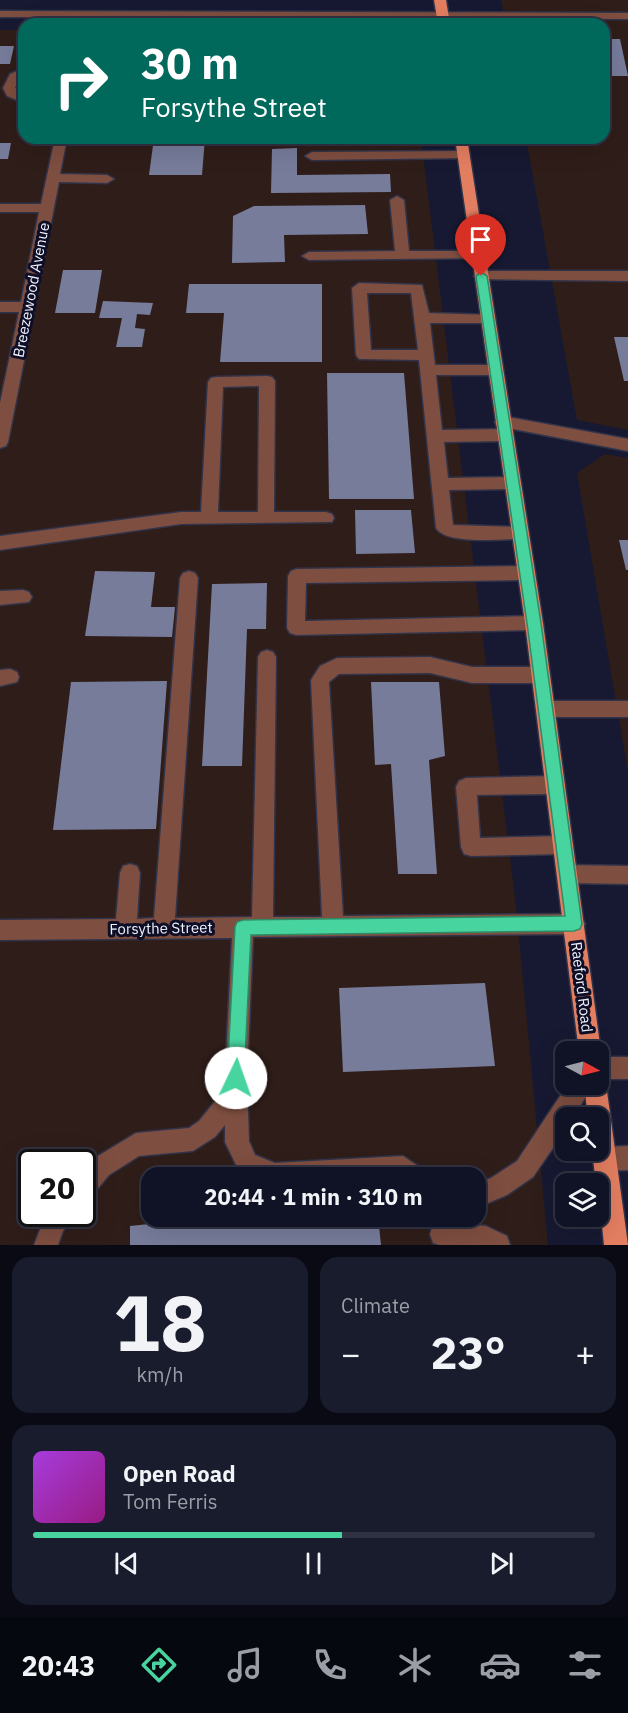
<!DOCTYPE html>
<html lang="en">
<head>
<meta charset="utf-8">
<style>
	:root { --surface:#101325; --page:#191c2d; --text:#f1f3f6; --muted:#9c9ea7; --line:#303242; --accent:#47d49e }
	body { margin:0; font-family:"IBM Plex Sans",sans-serif; background:var(--page); color:var(--text); height:100vh; display:flex; flex-direction:column; font-size:22px; white-space:nowrap }
	* { box-sizing:border-box; margin:0 }
	p { font-size:20px; color:var(--muted) }
	.icon { flex:none; width:33px; height:33px; fill:none; stroke:currentColor; stroke-width:2; stroke-linecap:round; stroke-linejoin:round }
	.map { position:relative; height:1245px; overflow:hidden }
	.details { display:flex; flex-direction:column; gap:12px; padding:12px; background:#090a14; flex:1 }
	.details>* { flex:none }
	.hud { position:absolute; left:18px; top:18px; width:592px; height:126px; border-radius:18px; box-shadow:0 6px 24px #0002,0 0 0 2px var(--line); background:#00695c; color:#fff; overflow:hidden }
	.needle { width:39px; rotate:97deg }
	.controls { position:absolute; left:555px; top:1041px; display:grid; gap:12px }
	.controls a { display:grid; place-items:center; width:54px; height:54px; border-radius:12px; background:var(--surface); box-shadow:0 6px 24px #0002,0 0 0 2px var(--line); font-size:30px }
	.speed { position:absolute; left:18px; top:1149px; display:flex; gap:12px; font-size:30px; font-weight:700; text-align:center }
	.speed>* { display:grid; place-content:center; width:78px; height:78px; border-radius:50%; background:var(--surface); box-shadow:0 6px 24px #0002,0 0 0 2px var(--line); line-height:1 }
	.speed .limit { border:3px solid #111; border-radius:9px; background:#fff; color:#111 }
	.pin { position:absolute; display:grid; place-items:center; width:51px; height:51px; color:#fff; margin:-62px -26px; border-radius:50% 50% 50% 0; rotate:-45deg; box-shadow:0 0 6px #0007 }
	.pin .icon { rotate:45deg }
	.me { position:absolute; width:66px; margin:-33px; rotate:3deg; stroke-linejoin:round; filter:drop-shadow(0 0 4px #0008) }
	.turn { display:flex; align-items:center; gap:21px; height:126px; padding:0 24px; font-size:27px }
	.turn .icon { width:78px; height:78px; stroke-width:2.5 }
	.turn b { display:block; font-size:42px; line-height:51px }
	.big { font-size:45px; font-weight:700; line-height:1.1 }
	.details .widget { flex:1; display:flex; flex-direction:column; justify-content:center; gap:9px; min-width:0; padding:0 21px; border-radius:18px; background:var(--page) }
	.details .dial { align-items:center; gap:0 }
	.dial b { font-size:78px; line-height:1 }
	.song { display:flex; align-items:center; gap:18px }
	.cover { width:72px; height:72px; border-radius:9px; background:linear-gradient(135deg,hsl(280 70% 55%),hsl(310 70% 35%)) }
	.played { height:6px; border-radius:3px; background:linear-gradient(90deg,var(--accent) 55%,var(--line) 55%) }
	.keys { display:flex; justify-content:space-around; direction:ltr }
	.heat { display:flex; justify-content:space-between; align-items:center; font-size:33px; direction:ltr }
	.details .tiles { flex:1; display:grid; gap:12px; grid-template-columns:1fr 1fr }
	.widget:last-child { grid-column:span 2 }
	.trip { position:absolute; left:141px; top:1167px; width:345px; height:60px; border-radius:18px; background:var(--surface); box-shadow:0 6px 24px #0002,0 0 0 2px var(--line); font-weight:700; line-height:60px; text-align:center }
	.tabs { display:flex; height:96px; justify-content:space-around; align-items:center; background:#06080f; color:var(--muted) }
	.tabs .icon { width:42px; height:42px }
	.tabs .on { color:var(--accent) }
	.tabs b { font-size:27px; color:var(--text) }
	.map>svg:first-child { display:block }
</style>
</head>
<body>
<div class="map">
<svg width="628" height="1245" viewBox="0 0 628 1245">
	<rect width="100%" height="100%" fill="#161931"/>
	<g fill="#2f1d19" fill-rule="evenodd">
		<path d="M501,0H628V430L577,420L526,138H604V24H506Z"/>
		<path d="M0,30H24V138H421L516,906L548,1245H0ZM32,1162H82V1214H32ZM152,1178H476V1216H152Z"/>
		<path d="M605,454L628,458V773L577,473Z"/>
	</g>
	<g fill="#777c9b">
		<path d="M604,39H620L628,76H604Z"/>
		<path d="M0,46H14L10,64H0Z"/>
		<path d="M154,138H205L202,175H149Z"/>
		<path d="M0,143H11L8,159H0Z"/>
		<path d="M297,148V175L390,174L391,192L271,193L272,149Z"/>
		<path d="M365,205L368,234L284,235L285,262L232,263L233,216L254,206Z"/>
		<path d="M63,270H102L95,313H55Z"/>
		<path d="M189,284H322V362H220L224,313H186Z"/>
		<path d="M103,301L153,303L150,315L137,314L135,328L145,329L142,347H116L122,318H99Z"/>
		<path d="M614,337H628V381H624Z"/>
		<path d="M327,373H404L414,499H329Z"/>
		<path d="M355,510H411L415,553L356,554Z"/>
		<path d="M619,540H628V570H626Z"/>
		<path d="M95,571L155,572L151,607H175L172,637L85,636Z"/>
		<path d="M267,583L266,629H247L242,766H202L212,584Z"/>
		<path d="M167,681L156,829L53,830L71,682Z"/>
		<path d="M371,682H439L445,756L429,760L437,874H398L391,764L375,765Z"/>
		<path d="M485,983L495,1066L343,1072L339,988Z"/>
		<path d="M225,1216H378L381,1245H130V1226Z"/>
	</g>
	<g fill="none" stroke-linecap="round" stroke-linejoin="round">
		<g stroke="#303349" stroke-width="3">
			<g id="minor">
				<path d="M0,11L628,13V19L0,17Z"/>
				<path d="M24,68V77L19,79L15,88L24,94V103L7,96L3,88L10,74Z"/>
				<path d="M55,138H67L60,174L107,175L114,179L107,183L59,182L8,442L6,446L0,448V403L19,312H0V302H21L39,212H0V204H41Z"/>
				<path d="M463,151L468,152L470,155L468,158L312,160L305,156L312,152Z"/>
				<path d="M397,196L404,200L409,251H478L483,252L485,255L483,258L309,260L302,256L309,252L395,251L390,200Z"/>
				<path d="M481,271H628V281L476,279L474,276Z"/>
				<path d="M359,283L422,285L429,313L493,315L495,318L488,323H430L435,365H495L503,370L495,375H436L442,430L505,429L511,431L513,435L511,439L505,441L444,442L448,478L512,477L518,479L520,483L518,487L512,489L449,490L453,525L520,527L526,528L529,533L526,538L520,539C501,539 446,545 436,528L419,360L359,359L356,355L352,288ZM367,293H411L418,350H371Z"/>
				<path d="M267,376L272,377L275,381L274,512H326L332,514L334,518L332,522L181,524L0,550V536L181,512H201L208,382L211,378L216,377ZM259,386L258,512H218L223,387Z"/>
				<path d="M503,416L628,439V451L497,426L495,422L497,418Z"/>
				<path d="M526,566L532,568L535,573L532,578L526,580L306,583L305,621L534,616L540,618L543,623L540,628L534,630L296,635L290,633L287,628L288,576L291,571L297,569Z"/>
				<path d="M189,571L195,573L198,578L175,918L252,917L258,657L261,652L267,650L273,652L276,657L273,917H322L311,680L320,666L337,658L430,657L472,667H540L547,670L549,675L547,680L540,683H472L430,673L339,674L329,682L343,916L574,914L581,917L585,924L581,931L574,934L253,937L247,1078L249,1141L255,1155L275,1163L403,1156L424,1170L428,1178H253L239,1171L225,1142V1125L215,1137L193,1151L139,1156L109,1175L90,1198L82,1202V1171L93,1159L136,1133L189,1128L199,1121L216,1100L225,1078L232,938L0,940V920L116,919L120,873L123,866L130,864L137,866L140,873L137,919L154,918L180,578L183,573Z"/>
				<path d="M23,590L29,592L32,597L29,602L0,605V591Z"/>
				<path d="M10,669L17,672L19,677L17,682L0,686V670Z"/>
				<path d="M545,701H628V717H545L538,715L536,709L538,703Z"/>
				<path d="M555,776L562,779L565,785L562,791L555,794L477,795L480,838L563,836L570,839L573,845L570,851L563,854L471,856L464,854L461,847L456,787L459,781L466,778Z"/>
				<path d="M567,865L628,866V884L567,883L560,881L557,874L560,867Z"/>
				<rect x="598" y="1057" width="30" height="22"/>
				<path d="M568,1084H593L573,1118H566V1129L533,1177L507,1195L476,1208V1184L491,1178L517,1161Z"/>
				<path d="M628,1146V1170L605,1171L597,1167L593,1159L597,1151L605,1147Z"/>
				<path d="M46,1214H74L63,1231L58,1245H34Z"/>
				<path d="M442,1222L486,1226L507,1236L510,1245H439L433,1243L430,1234L433,1225Z"/>
			</g>
		</g>
		<g stroke="#303349" stroke-width="3">
			<g id="major">
				<path d="M434,0H446L450,24H438Z"/>
				<path d="M455,138H467L543,623L601,1052L598,1059V1052H579L525,623Z"/>
				<path d="M598,1074L603,1076L606,1084L628,1245H604L598,1184H596L592,1150H598V1118H588L584,1084H598Z"/>
			</g>
		</g>
		<use href="#minor" fill="#7e4e40" fill-rule="evenodd"/>
		<use href="#major" fill="#e37e61" fill-rule="evenodd"/>
	</g>
	<path fill="#47d49e" stroke="#2e8a67" stroke-width="1.5" d="M481,272L487,276L541,623L582,924L580,929L574,931L251,935L244,1078L242,1084L236,1087L230,1084L227,1078L235,927L237,922L243,920L565,916L527,623L476,276Z"/>
	<g text-anchor="middle" dominant-baseline="central" stroke-width="6" stroke-linejoin="round" paint-order="stroke">
		<g font-size="15" fill="#eff1fc" stroke="#0e0f27">
			<text transform="translate(31 290) rotate(-79)">Breezewood Avenue</text>
			<text transform="translate(161 928) rotate(-1)">Forsythe Street</text>
			<text transform="translate(582 987) rotate(83)">Raeford Road</text>
		</g>
	</g>
</svg>
<div class="controls">
<a><svg class="needle" viewBox="-14 -14 28 28"><path d="M0-13l5 13h-10z" fill="#e53935"/><path d="M0 13l5-13h-10z" fill="#9c9ea7"/></svg></a>
<a><svg class="icon" aria-label="search" viewBox="0 0 24 24"><circle cx="10" cy="10" r="6"/><path d="M15 15l6 6"/></svg></a>
<a><svg class="icon" aria-label="layers" viewBox="0 0 24 24"><path d="M12 4l9 5-9 5-9-5zM3 14l9 5 9-5"/></svg></a>
</div>
<div class="speed"><div class="limit">20</div></div>
<div class="pin" style="left:481px;top:276px;background:#d93025"><svg class="icon" aria-label="arrive" viewBox="0 0 24 24"><path d="M6 21V4h12l-3 4 3 4H6"/></svg></div>
<svg class="me" style="left:236px;top:1078px" viewBox="-20 -20 40 40"><circle r="19" fill="#fff"/><path d="M0-13L10 11 0 6-10 11z" fill="#47d49e"/></svg>
<div class="trip">20:44 · 1 min · 310 m</div>
<div class="hud">
<div class="turn"><svg class="icon" aria-label="right" viewBox="0 0 24 24"><path d="M7 20v-9h11M14 6l5 5-5 5"/></svg><div><b>30 m</b>Forsythe Street</div></div>
</div>
</div>
<section class="details">
<div class="tiles">
<div class="widget dial"><b>18</b><p>km/h</p></div>
<div class="widget"><p>Climate</p>
<div class="heat"><a>−</a><b class="big">23°</b><a>+</a></div>
</div>
<div class="widget">
<div class="song"><i class="cover"></i><div><b>Open Road</b><p>Tom Ferris</p></div></div>
<div class="played"></div>
<div class="keys"><svg class="icon" aria-label="previous" viewBox="0 0 24 24"><path d="M18 5L8 12l10 7zM5 5v14"/></svg><svg class="icon" aria-label="pause" viewBox="0 0 24 24"><path d="M8 5v14M16 5v14"/></svg><svg class="icon" aria-label="next" viewBox="0 0 24 24"><path d="M6 5l10 7-10 7zM19 5v14"/></svg></div>
</div>
</div>
</section>
<nav class="tabs">
<b>20:43</b>
<svg class="icon on" aria-label="directions" viewBox="0 0 24 24"><path d="M12 3l9 9-9 9-9-9zM9 14v-3h6M13 9l2 2-2 2"/></svg>
<svg class="icon" aria-label="music" viewBox="0 0 24 24"><path d="M9 18V5l10-2v13"/><circle cx="6" cy="18" r="3"/><circle cx="16" cy="16" r="3"/></svg>
<svg class="icon" aria-label="phone" viewBox="0 0 24 24"><path d="M5 4h4l2 5-3 2q2 4 5 5l2-3 5 2v4C11 20 4 13 5 4z"/></svg>
<svg class="icon" aria-label="climate" viewBox="0 0 24 24"><path d="M12 3v18M4 7l16 10M4 17L20 7"/></svg>
<svg class="icon" aria-label="car" viewBox="0 0 24 24"><path d="M5 17H2v-5l4-1 3-4h7l3 4 3 1v5h-3M9 17h6M6 11h13"/><circle cx="7" cy="17" r="2"/><circle cx="17" cy="17" r="2"/></svg>
<svg class="icon" aria-label="filters" viewBox="0 0 24 24"><path d="M4 7h16M4 17h16"/><circle cx="9" cy="7" r="2"/><circle cx="15" cy="17" r="2"/></svg>
</nav>
</body>
</html>
